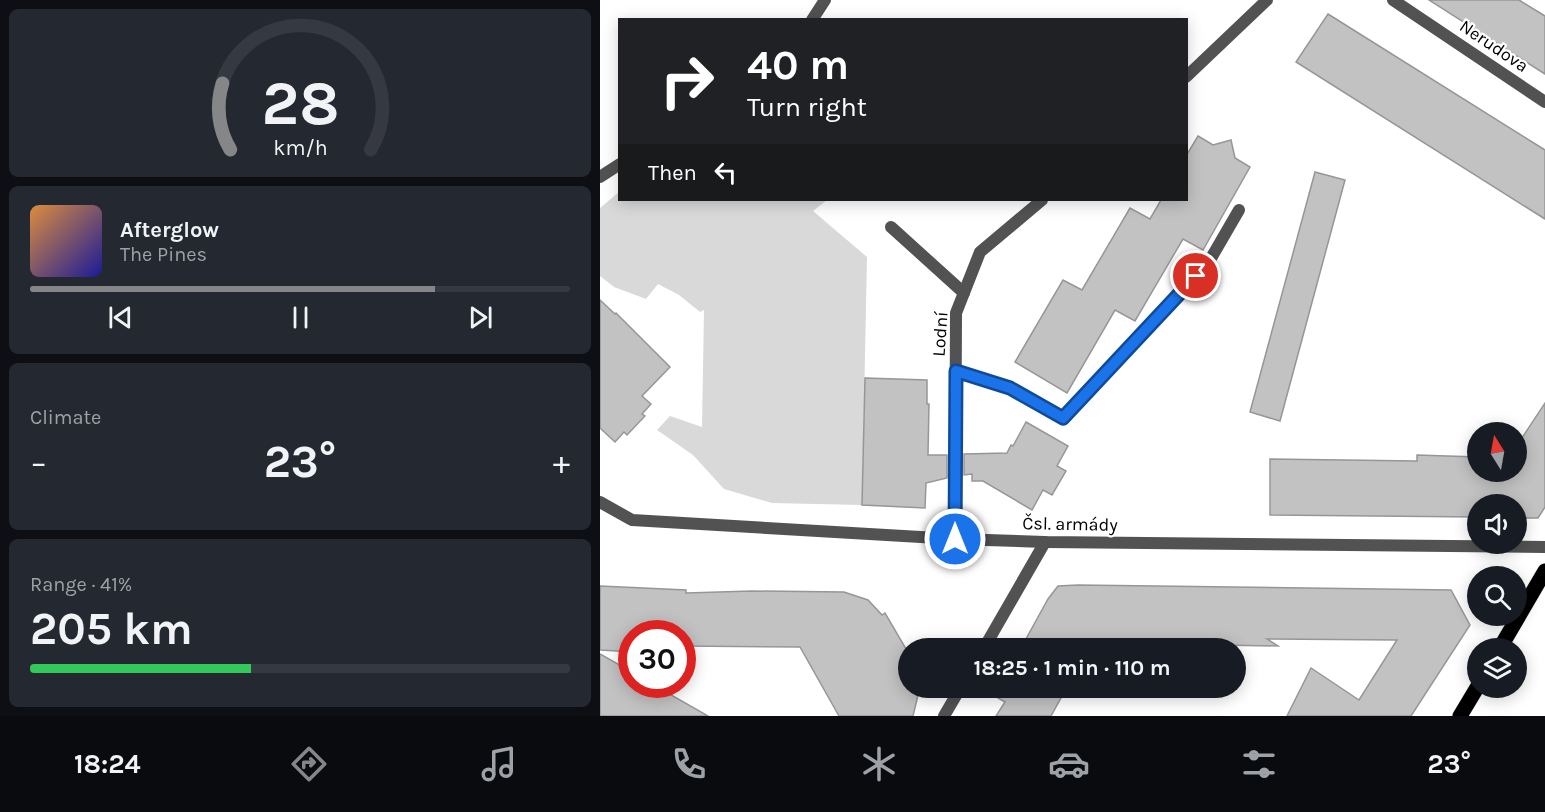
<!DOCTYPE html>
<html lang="en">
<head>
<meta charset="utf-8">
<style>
	:root { --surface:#171b24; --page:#242831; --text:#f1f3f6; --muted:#9ea1a6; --line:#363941; --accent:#858687 }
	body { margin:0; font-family:Karla,sans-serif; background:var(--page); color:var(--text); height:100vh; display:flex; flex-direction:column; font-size:22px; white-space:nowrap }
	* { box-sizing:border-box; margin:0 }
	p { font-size:20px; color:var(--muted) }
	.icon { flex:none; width:33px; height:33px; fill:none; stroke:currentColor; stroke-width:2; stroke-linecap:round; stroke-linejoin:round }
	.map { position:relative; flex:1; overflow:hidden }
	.side { display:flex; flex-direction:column; gap:9px; padding:9px; background:#0d0f14; width:600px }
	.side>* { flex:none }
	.banner { position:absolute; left:18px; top:18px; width:570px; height:183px; border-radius:0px; box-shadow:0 3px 15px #0003; background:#202124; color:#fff; overflow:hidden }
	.needle { width:39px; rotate:349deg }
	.buttons { position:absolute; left:867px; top:422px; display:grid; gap:12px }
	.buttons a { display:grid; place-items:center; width:60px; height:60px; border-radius:50%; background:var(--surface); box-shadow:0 3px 15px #0003; font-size:30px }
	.speed { position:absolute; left:18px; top:620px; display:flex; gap:12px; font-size:30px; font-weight:700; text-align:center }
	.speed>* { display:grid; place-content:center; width:78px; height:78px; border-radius:50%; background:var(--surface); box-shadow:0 3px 15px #0003; line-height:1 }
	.speed .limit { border:9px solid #d22; background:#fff; color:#111 }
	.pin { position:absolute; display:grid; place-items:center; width:51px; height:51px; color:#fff; margin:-26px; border:3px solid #fff; border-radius:50%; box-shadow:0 2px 6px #0007 }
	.me { position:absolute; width:66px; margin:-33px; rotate:0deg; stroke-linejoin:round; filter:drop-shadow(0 0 4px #0008) }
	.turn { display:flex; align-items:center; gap:21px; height:126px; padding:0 30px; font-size:27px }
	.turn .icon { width:78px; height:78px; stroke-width:2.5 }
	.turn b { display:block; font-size:42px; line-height:51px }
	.then { display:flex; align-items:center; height:57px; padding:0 30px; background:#0003; gap:12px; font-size:22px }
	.big { font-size:45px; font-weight:700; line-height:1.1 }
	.side .card { flex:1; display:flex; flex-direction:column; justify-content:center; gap:9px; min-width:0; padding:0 21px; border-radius:9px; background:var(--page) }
	.side .dial { align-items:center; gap:0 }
	.dial svg { height:156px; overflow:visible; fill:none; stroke:var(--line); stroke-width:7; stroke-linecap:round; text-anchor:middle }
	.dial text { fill:var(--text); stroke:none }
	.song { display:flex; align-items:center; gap:18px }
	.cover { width:72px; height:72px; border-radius:9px; background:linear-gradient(135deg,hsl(30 70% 55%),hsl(240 70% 35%)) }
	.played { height:6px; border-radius:3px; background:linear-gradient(90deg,var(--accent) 75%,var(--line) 75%) }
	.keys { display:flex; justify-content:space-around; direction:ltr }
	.heat { display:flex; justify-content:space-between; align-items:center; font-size:33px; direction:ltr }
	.charge { height:9px; border-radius:4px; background:linear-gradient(90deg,#34c759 41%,var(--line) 0) }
	.trip { position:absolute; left:298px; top:638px; width:348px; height:60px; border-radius:30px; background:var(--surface); box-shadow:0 3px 15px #0003; font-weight:700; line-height:60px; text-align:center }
	.tab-bar { display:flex; height:96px; justify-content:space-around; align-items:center; background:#090b0e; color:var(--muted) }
	.tab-bar .icon { width:42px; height:42px }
	.tab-bar .active { color:var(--accent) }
	.tab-bar b { font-size:27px; color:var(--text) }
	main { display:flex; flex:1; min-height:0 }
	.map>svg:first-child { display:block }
</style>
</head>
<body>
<main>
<section class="side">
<div class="card dial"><svg viewBox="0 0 100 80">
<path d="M14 69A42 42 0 1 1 86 69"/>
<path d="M14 69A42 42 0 0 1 10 35" stroke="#858687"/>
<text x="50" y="56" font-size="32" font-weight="700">28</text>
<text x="50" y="72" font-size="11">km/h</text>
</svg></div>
<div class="card">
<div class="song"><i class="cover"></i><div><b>Afterglow</b><p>The Pines</p></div></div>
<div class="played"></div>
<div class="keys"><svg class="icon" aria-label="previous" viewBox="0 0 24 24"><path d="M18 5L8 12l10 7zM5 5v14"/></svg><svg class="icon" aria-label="pause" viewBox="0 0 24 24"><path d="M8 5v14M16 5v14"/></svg><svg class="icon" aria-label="next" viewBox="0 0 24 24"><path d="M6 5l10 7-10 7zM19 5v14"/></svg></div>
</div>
<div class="card"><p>Climate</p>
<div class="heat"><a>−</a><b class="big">23°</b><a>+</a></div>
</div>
<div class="card"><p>Range · 41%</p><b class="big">205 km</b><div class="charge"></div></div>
</section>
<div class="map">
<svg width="945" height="716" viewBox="0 0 945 716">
	<rect width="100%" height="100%" fill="#fff"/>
	<path fill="#d9d9d9" d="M19,192L20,200H227L213,211L267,257L262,505L172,503L124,489L93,455L57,430L70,416L102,427L104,310L100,312L79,295L58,284L46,299L14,287L0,276V208Z"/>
	<g fill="#c2c2c2" stroke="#969696" stroke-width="1.5">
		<path d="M829,0H919L945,16V74Z"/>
		<path d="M728,14L945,150V219L696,62Z"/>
		<path d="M598,136L613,145L631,140L635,158L650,167L603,250L583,239L535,321L515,310L467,393L415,362L463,280L482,290L530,208L550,219L561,200H586V156Z"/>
		<path d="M715,172L745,180L680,421L650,412Z"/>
		<path d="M0,300L15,314L16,313L70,367L42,396L51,404L42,414L45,416L27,435L24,432L15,442L0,428Z"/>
		<path d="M265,378L327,380V404H329L328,455H347V478L326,483L325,508L262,505Z"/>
		<path d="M945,403V507L938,518H916V504H878V517L670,515V459L817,461V455L878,457V471H916V447Z"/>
		<path d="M426,422L468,446L457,466L466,471L452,495L443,490L432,510L383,481H372V474L364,475V454L407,453L411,445L413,446Z"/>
		<path d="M478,585L851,590L870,625L811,716H687L711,668L759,700L797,640L667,639L678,646L515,643L462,648H421L448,599L458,586Z"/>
		<path d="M0,586L86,590V593L152,591L244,592L268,600L282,615L285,613L309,654V687H320L313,716H239L200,647L82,646V633H32V652L0,650Z"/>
		<path d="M0,654L32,672V684H52L108,716H0Z"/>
		<path d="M398,687H467L451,716H396L405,702L393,695Z"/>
	</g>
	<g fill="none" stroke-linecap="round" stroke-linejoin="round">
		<g stroke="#dbdbdb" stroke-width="16">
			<g id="primary">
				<path d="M900,648L945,571"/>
				<path d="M860,716L878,686"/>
			</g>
		</g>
		<g stroke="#525252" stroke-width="12">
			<path d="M291,227L364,293"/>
			<path d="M356,371L410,388L463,418L610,260L639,210"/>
		</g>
		<g stroke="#525252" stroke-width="12">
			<path d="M793,0L945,102"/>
			<path d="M212,20L225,0"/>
			<path d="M586,77L667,0"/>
			<path d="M0,177L20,164"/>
			<path d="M0,502L32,520L355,539L445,542L945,547"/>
			<path d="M355,539L356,313L380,252L442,200"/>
			<path d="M384,648L445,542"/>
			<path d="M344,716L361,687"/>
		</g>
		<use href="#primary" stroke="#000" stroke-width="15"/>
	</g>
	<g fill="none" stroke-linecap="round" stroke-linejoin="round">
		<g stroke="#114b97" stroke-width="15">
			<path id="route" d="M355,539L356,371L410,388L463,418L596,276"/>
		</g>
		<use href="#route" stroke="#1a73e8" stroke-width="10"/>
	</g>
	<g text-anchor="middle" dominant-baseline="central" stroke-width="4.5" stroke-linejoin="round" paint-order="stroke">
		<g font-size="18" fill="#000" stroke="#fff">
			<text transform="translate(894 46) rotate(34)">Nerudova</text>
			<text transform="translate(340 334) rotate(-86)">Lodní</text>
			<text transform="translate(470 524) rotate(1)">Čsl. armády</text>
		</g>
	</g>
</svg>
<div class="buttons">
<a><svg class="needle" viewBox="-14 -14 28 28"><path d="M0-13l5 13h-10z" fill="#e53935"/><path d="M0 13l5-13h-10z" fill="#9ea1a6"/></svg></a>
<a><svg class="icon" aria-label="sound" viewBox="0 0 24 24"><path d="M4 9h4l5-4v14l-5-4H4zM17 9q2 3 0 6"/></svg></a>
<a><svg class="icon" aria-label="search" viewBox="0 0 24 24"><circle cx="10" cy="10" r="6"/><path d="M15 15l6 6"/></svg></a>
<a><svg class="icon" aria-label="layers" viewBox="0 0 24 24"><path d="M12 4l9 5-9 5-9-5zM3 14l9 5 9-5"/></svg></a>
</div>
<div class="speed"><div class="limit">30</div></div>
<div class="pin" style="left:596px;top:276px;background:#d93025"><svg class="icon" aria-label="arrive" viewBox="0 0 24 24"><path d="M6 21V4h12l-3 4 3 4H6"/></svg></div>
<svg class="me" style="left:355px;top:539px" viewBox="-20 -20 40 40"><circle r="17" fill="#1a73e8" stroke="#fff" stroke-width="3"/><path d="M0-11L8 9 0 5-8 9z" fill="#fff"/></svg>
<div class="trip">18:25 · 1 min · 110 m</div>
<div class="banner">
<div class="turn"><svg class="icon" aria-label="right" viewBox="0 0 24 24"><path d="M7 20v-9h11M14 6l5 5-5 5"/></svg><div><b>40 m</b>Turn right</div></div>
<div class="then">Then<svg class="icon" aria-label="left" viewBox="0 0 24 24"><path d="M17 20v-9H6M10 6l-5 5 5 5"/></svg></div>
</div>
</div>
</main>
<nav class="tab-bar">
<b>18:24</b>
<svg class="icon active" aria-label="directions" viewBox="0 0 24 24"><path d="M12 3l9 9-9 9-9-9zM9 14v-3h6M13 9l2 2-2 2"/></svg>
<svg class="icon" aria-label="music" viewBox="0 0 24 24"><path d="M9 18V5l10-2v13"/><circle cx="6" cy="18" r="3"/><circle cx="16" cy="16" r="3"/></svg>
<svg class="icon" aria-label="phone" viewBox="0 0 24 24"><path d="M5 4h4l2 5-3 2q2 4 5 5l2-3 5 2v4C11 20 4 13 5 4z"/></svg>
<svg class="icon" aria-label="climate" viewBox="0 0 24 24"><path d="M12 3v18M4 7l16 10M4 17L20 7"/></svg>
<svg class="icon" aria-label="car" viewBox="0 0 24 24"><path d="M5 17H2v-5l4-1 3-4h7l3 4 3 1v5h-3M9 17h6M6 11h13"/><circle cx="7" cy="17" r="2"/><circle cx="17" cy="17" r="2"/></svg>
<svg class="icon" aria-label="filters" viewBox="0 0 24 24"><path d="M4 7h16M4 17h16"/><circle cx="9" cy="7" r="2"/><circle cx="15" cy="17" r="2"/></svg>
<b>23°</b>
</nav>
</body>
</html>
